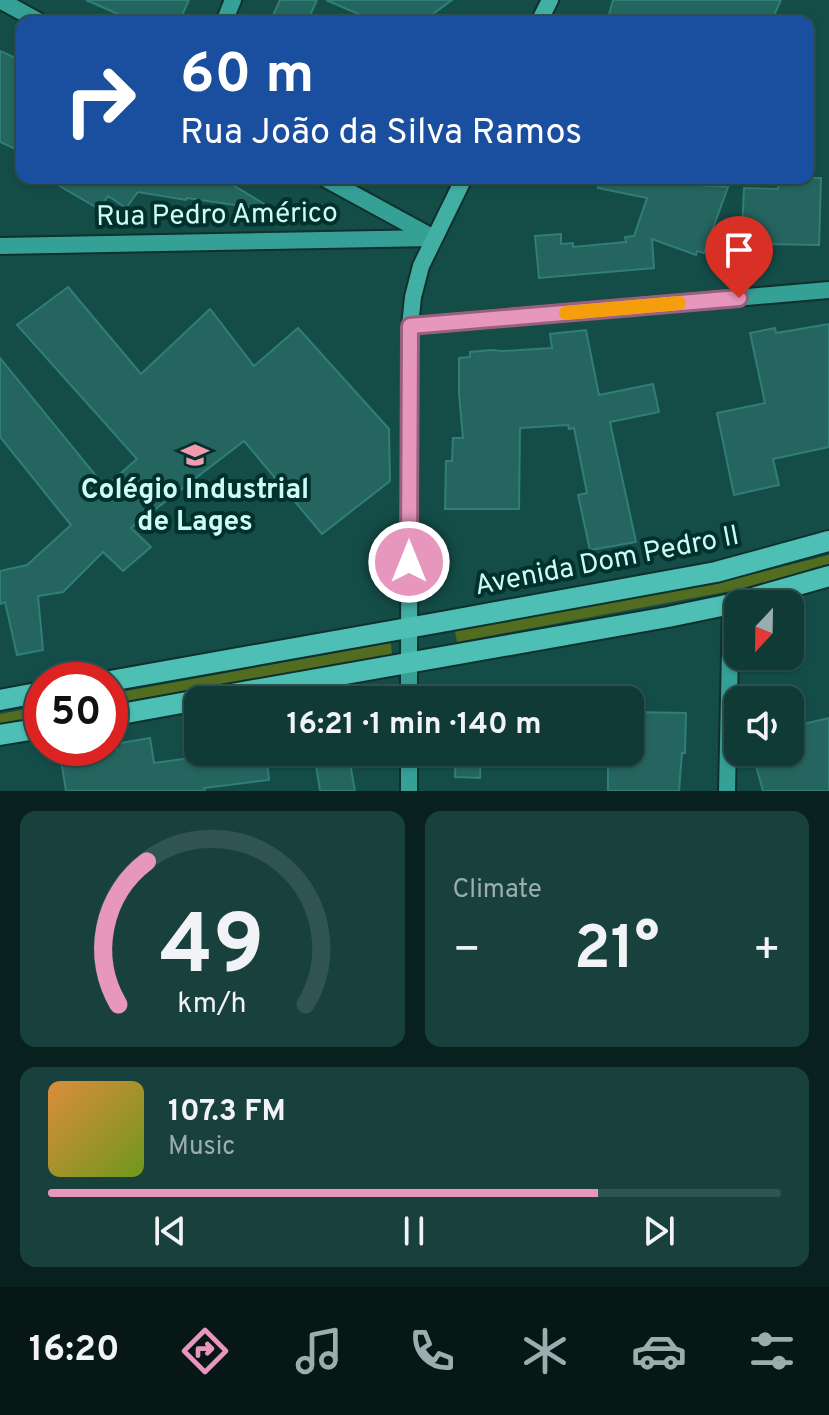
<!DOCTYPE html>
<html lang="en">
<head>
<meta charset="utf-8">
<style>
	:root { --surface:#0f3a36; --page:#18413e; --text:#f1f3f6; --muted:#9badad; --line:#2f5451; --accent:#e797bd }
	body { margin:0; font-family:Overpass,sans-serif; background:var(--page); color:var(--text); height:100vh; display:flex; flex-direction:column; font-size:30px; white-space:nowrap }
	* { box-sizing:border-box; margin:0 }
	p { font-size:26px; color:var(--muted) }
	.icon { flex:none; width:44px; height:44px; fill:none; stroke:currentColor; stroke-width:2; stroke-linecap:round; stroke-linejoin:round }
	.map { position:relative; height:791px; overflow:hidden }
	.drawer { display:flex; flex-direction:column; gap:20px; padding:20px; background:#08201e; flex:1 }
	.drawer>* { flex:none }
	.top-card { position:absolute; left:16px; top:16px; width:798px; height:168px; border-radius:16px; box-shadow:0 2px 6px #0004,0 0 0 2px var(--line); background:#1a4fa0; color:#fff; overflow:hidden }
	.needle { width:52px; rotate:202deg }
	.buttons { position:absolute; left:724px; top:590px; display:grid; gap:16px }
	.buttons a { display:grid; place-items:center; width:80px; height:80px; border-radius:16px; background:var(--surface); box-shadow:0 2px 6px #0004,0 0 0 2px var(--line); font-size:40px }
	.speed { position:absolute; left:24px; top:662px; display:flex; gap:16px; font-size:40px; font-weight:700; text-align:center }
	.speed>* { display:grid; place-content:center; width:104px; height:104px; border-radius:50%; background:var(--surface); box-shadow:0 2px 6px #0004,0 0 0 2px var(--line); line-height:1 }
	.speed .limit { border:12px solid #d22; background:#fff; color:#111 }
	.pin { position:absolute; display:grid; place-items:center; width:68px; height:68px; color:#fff; margin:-82px -34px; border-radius:50% 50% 50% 0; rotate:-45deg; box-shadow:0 0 8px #0007 }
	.pin .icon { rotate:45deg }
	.me { position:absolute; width:88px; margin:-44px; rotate:0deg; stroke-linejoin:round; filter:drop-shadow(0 0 6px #0008) }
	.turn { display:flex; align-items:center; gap:28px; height:168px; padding:0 32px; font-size:36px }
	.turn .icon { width:104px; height:104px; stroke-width:2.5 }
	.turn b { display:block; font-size:56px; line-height:68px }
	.big { font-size:60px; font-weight:700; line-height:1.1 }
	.drawer .card { flex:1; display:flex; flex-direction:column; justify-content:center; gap:12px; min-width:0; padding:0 28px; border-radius:16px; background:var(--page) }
	.drawer .dial { align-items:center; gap:0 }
	.dial svg { height:208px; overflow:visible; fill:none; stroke:var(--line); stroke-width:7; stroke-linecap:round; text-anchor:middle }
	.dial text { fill:var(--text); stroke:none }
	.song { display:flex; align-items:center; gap:24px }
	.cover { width:96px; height:96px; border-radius:12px; background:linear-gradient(135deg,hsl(30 70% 55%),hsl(80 70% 35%)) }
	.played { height:8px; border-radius:4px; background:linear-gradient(90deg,var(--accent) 75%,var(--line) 75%) }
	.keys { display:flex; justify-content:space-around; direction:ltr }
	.heat { display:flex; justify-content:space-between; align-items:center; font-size:44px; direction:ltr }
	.drawer .tiles { flex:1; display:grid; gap:20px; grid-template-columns:1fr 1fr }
	.card:last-child { grid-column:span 2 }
	.trip { position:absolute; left:184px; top:686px; width:460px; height:80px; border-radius:16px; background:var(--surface); box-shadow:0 2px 6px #0004,0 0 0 2px var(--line); font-weight:700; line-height:80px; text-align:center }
	.menu { display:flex; height:128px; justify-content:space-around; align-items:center; background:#061716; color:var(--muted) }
	.menu .icon { width:56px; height:56px }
	.menu .selected { color:var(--accent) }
	.menu b { font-size:36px; color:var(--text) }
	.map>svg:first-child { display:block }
</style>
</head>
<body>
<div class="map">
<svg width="829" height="791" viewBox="0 0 829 791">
	<rect width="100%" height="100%" fill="#144d48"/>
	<g fill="#526d20">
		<path d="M829,555V568L789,580L457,642L455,631L733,579Z"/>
		<path d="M391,643L392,656L110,706V694Z"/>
		<path d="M42,706V718L0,726V714Z"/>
	</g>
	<g fill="#25655f" stroke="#307e77" stroke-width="2">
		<path d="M86,0H189L179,22H136Z"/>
		<path d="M280,0H317L307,22H270Z"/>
		<path d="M326,0H452L422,22H377Z"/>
		<path d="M613,0H781L771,22H607Z"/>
		<path d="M0,51L22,61V152L0,142Z"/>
		<path d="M46,178H221L276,211L187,198L186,200L138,192L126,208L108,196L99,209Z"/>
		<path d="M599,178H699L697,185L728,187L704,253L697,251L696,255L652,239L654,268L539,278L535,236L561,234V244L573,243V247L626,242L625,237L634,236L647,198L598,188Z"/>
		<path d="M779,178H821L819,245L765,244V254L741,252L744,188L778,189Z"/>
		<path d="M68,287L141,374L210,309L254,366L298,328L389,429L390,481L322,534L244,441L131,528L151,547L123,571L103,552L63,592L38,596L43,650L17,655L5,602L0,604V571L27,565L71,525L0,437V358L105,487L137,459L17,325Z"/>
		<path d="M829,324V447L773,459L779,485L734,495L717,413L765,403L750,333L775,328L776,333Z"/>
		<path d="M586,330L599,395L653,384L659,412L610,422L636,542L590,550L578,495L587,493L574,428L569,429L568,425L520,428L519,509H445L446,461H452L453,438H463L459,394V358L470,357V352L491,350L502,351L552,348L550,334Z"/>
		<path d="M630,712L686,713L685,753H682L679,791H608V752H630Z"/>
		<path d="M829,718V791H763L752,752H790V727Z"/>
		<path d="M150,738L154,763L205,756V752H266L269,780L204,788L205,791H66L61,760L117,750L115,744Z"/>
		<path d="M314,752H348L355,791H320Z"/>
		<path d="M456,752H481L480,778L455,777Z"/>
	</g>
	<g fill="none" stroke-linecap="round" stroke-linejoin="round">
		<g stroke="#0f302d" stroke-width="20">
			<g id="minor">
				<path d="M0,0L40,22"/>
				<path d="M224,22L233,0"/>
				<path d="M324,178L432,237"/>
				<path d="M0,246L434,238"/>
				<path d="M410,326L829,290"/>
				<path d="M727,791L731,604"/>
			</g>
		</g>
		<g stroke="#0f302d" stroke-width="20">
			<g id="tertiary">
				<path d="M409,663V700"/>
				<path d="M409,752V791"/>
			</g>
		</g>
		<g stroke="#0f302d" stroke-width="20">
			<g id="secondary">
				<path d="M539,22L550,0"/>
				<path d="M409,663L410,326L413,297L421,266L464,178"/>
			</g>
		</g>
		<g stroke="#0f302d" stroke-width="24">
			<g id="primary">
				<path d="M110,681L447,621L716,572L829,541"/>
				<path d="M0,700L42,692"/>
				<path d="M198,700L668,617L731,604L829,576"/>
				<path d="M110,716L198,700"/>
				<path d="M0,735L42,728"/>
			</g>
		</g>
		<use href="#minor" stroke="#35a096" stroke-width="16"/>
		<use href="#tertiary" stroke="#35a096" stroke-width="16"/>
		<use href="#secondary" stroke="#42afa5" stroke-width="16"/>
		<use href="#primary" stroke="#4ebfb4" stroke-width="20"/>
	</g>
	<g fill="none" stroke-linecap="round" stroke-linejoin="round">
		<g stroke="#96627b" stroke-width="20">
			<path id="route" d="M409,562L410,326L739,298"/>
		</g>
		<use href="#route" stroke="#e797bd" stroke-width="14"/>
		<path stroke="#f59e0b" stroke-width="14" d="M566,313L679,303"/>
	</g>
	<defs>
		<g id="school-bare" transform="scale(2.16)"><path d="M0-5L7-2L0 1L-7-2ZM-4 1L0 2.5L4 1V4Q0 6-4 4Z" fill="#f39aac" stroke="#02312d" stroke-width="2.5" paint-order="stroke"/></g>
	</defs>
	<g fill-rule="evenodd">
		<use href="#school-bare" x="195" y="455"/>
	</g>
	<g text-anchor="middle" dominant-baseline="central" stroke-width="8" stroke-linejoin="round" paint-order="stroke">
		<g font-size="28" fill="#cdfcf6" stroke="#02312d">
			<text transform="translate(217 216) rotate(-1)">Rua Pedro Américo</text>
			<text transform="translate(607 562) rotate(-11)">Avenida Dom Pedro II</text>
		</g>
		<g font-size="28" font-weight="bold" fill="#cdfcf6" stroke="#02312d">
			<text x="195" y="491">Colégio Industrial<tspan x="195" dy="32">de Lages</tspan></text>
		</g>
	</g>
</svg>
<div class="buttons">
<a><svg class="needle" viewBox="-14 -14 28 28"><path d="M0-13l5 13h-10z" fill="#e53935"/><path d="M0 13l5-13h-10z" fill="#9badad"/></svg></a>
<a><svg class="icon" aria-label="sound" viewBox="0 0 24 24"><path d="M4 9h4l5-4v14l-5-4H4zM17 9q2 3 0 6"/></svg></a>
</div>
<div class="speed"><div class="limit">50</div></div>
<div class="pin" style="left:739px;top:298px;background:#d93025"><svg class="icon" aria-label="arrive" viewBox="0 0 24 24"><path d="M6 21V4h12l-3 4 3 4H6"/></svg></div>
<svg class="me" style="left:409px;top:562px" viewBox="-20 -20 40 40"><circle r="17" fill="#e797bd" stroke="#fff" stroke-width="3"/><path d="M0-11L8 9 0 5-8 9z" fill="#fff"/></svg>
<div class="trip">16:21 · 1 min · 140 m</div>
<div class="top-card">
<div class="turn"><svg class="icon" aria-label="right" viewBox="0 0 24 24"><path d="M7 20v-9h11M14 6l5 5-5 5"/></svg><div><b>60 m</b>Rua João da Silva Ramos</div></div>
</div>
</div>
<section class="drawer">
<div class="tiles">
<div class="card dial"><svg viewBox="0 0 100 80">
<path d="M14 69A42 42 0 1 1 86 69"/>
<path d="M14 69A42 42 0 0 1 25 14" stroke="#e797bd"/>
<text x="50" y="56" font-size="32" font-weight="700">49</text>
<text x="50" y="72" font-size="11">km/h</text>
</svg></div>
<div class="card"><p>Climate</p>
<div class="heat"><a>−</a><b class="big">21°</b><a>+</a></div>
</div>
<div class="card">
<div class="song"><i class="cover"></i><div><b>107.3 FM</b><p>Music</p></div></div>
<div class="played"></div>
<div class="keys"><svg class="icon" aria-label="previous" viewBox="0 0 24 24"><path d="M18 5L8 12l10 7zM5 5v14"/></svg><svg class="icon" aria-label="pause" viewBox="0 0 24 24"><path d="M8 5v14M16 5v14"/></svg><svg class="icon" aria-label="next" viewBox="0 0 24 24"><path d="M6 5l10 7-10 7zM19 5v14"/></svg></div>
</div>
</div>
</section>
<nav class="menu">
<b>16:20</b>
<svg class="icon selected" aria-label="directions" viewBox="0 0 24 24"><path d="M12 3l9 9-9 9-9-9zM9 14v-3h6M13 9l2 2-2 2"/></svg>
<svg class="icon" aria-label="music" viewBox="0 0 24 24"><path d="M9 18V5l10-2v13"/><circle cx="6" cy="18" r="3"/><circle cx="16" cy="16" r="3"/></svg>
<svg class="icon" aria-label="phone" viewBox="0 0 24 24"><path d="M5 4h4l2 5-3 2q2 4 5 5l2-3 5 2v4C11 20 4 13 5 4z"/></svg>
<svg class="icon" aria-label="climate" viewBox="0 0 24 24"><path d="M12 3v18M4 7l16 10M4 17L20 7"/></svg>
<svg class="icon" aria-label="car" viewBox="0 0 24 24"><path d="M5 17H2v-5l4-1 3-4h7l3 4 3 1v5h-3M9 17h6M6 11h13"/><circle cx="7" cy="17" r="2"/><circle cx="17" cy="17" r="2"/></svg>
<svg class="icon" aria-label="filters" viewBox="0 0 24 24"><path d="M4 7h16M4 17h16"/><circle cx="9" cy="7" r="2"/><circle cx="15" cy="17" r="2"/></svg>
</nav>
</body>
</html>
